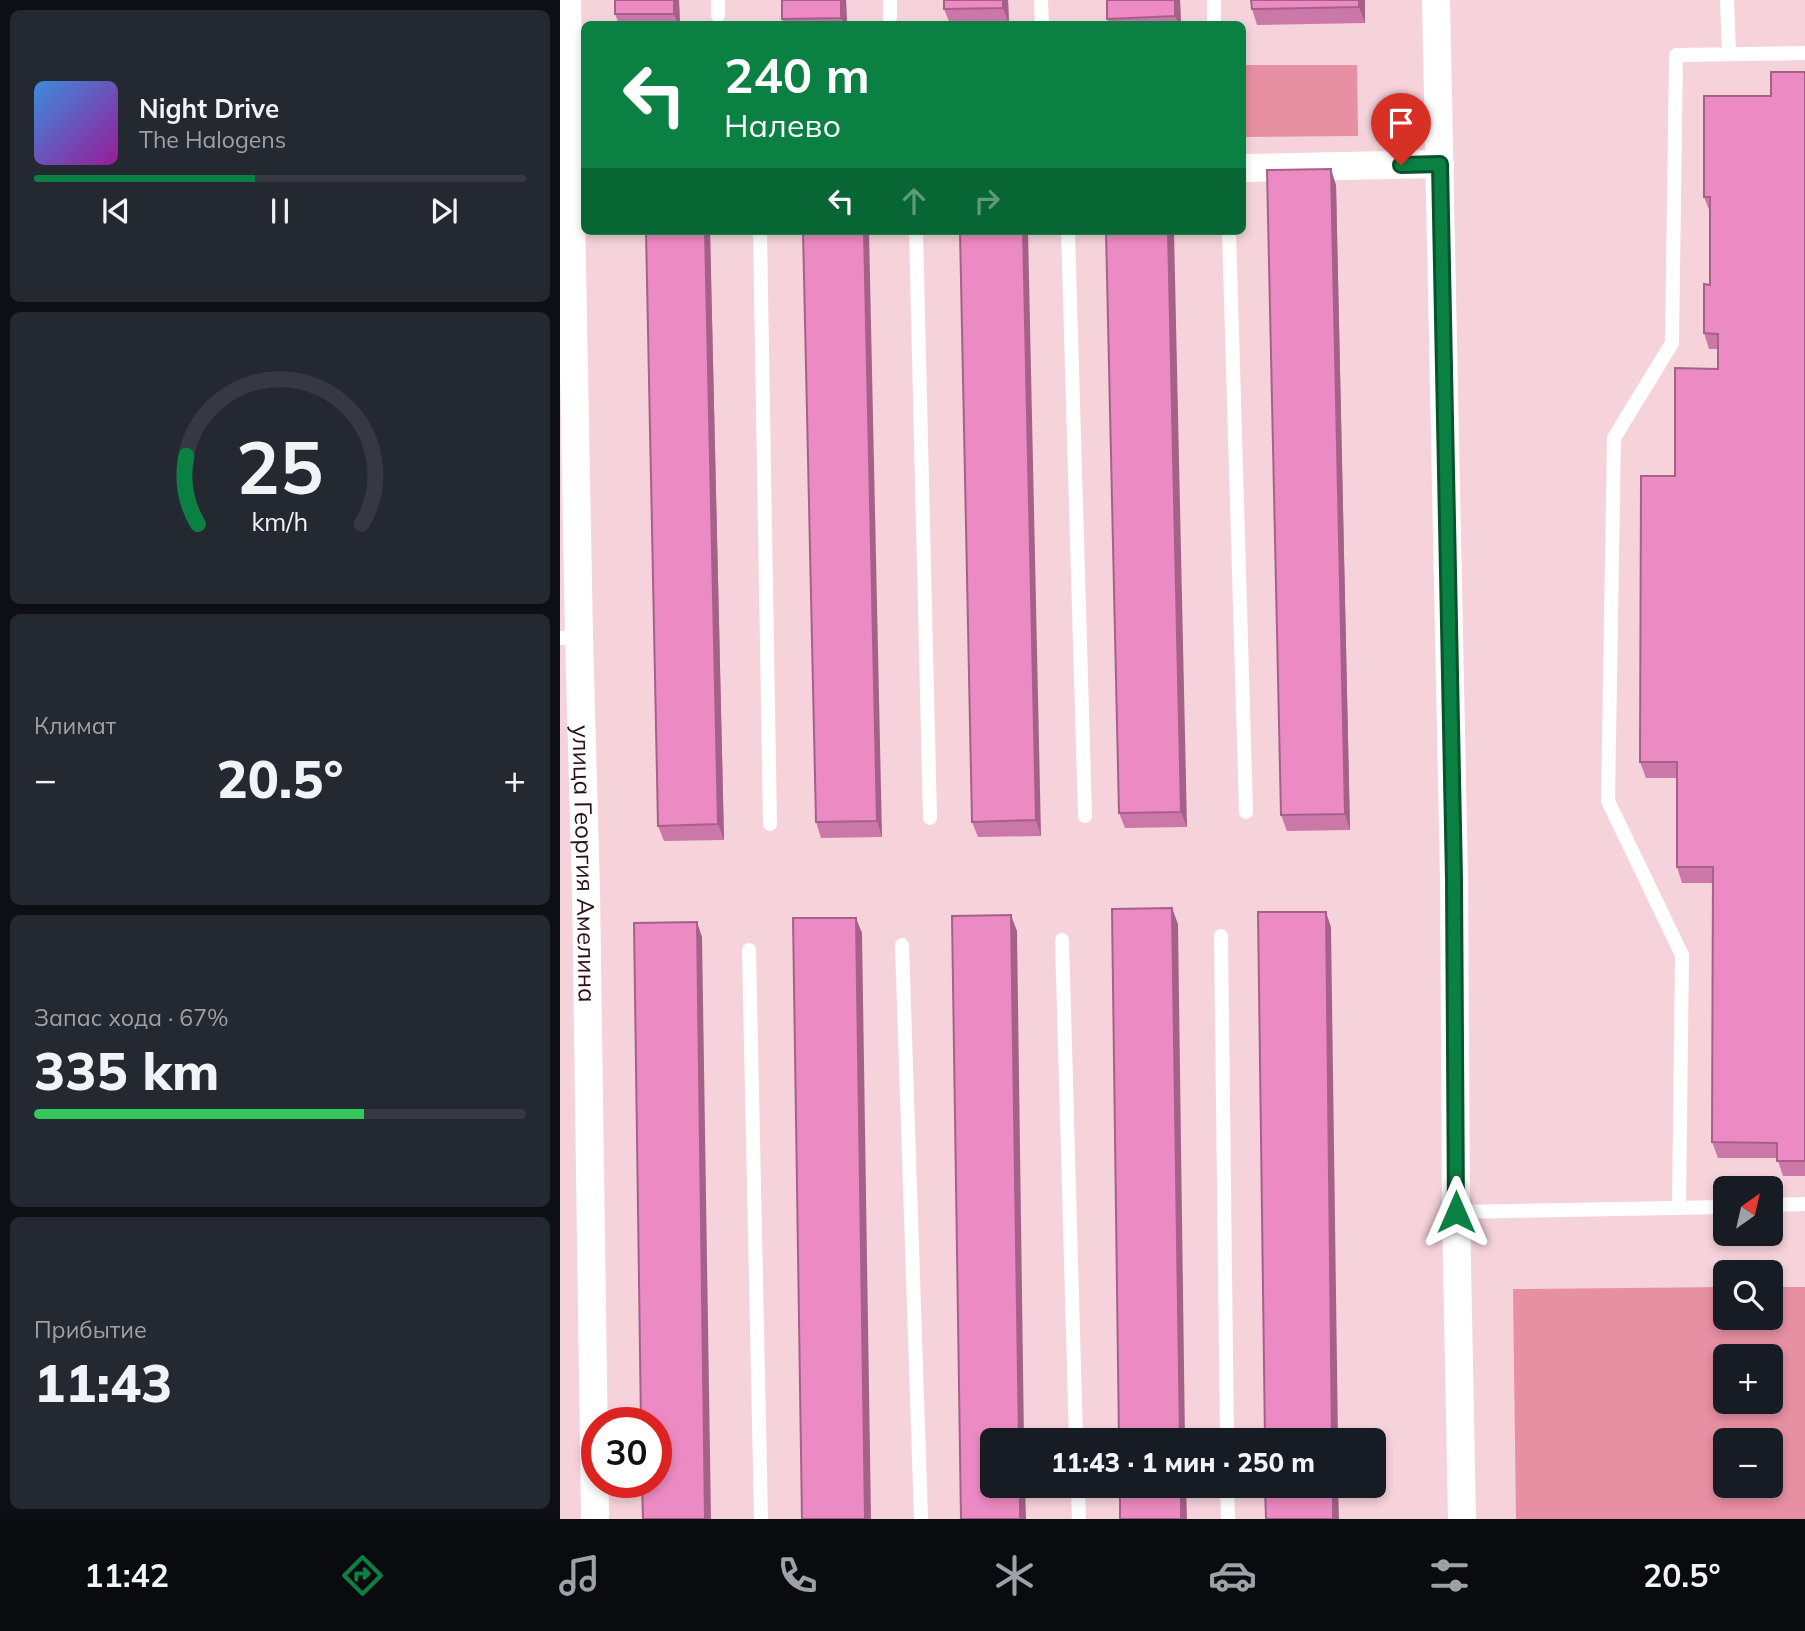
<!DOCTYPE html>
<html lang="ru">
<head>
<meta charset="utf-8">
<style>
	:root { --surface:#171b24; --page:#242831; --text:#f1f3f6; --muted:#9ea1a6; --line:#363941; --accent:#0b8043 }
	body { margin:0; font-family:Mulish,sans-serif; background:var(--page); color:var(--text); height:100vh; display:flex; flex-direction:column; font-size:26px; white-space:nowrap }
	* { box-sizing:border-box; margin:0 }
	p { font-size:23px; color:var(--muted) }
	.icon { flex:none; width:38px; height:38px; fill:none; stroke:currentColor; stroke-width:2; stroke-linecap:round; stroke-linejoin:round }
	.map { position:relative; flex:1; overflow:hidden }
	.panel { display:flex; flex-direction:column; gap:10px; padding:10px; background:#0d0f14; width:560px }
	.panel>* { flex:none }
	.hud { position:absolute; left:21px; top:21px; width:665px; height:214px; border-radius:10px; box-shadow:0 4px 10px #0003; background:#0b8043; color:#fff; overflow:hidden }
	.needle { width:46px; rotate:34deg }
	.tools { position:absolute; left:1153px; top:1176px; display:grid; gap:14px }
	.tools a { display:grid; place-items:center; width:70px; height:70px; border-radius:10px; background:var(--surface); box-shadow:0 4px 10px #0003; font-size:35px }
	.speed { position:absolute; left:21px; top:1407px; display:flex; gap:14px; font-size:35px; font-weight:700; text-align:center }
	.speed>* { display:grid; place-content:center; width:91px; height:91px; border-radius:50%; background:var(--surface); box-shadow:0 4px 10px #0003; line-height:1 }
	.speed .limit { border:10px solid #d22; background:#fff; color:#111 }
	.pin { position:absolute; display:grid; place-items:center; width:60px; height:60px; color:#fff; margin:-72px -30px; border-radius:50% 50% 50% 0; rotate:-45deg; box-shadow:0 0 7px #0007 }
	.pin .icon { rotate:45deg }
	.me { position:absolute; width:77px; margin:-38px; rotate:0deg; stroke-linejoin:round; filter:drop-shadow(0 0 5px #0008) }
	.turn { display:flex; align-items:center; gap:24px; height:147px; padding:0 28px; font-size:32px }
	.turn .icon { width:91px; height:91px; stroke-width:2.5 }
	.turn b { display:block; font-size:49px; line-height:60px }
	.lanes { display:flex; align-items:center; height:66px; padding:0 28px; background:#0003; justify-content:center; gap:35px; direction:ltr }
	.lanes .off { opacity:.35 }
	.big { font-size:52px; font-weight:800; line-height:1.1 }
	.panel .widget { flex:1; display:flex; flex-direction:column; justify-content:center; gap:10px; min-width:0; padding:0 24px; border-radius:10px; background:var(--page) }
	.panel .dial { align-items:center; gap:0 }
	.dial svg { height:182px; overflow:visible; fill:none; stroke:var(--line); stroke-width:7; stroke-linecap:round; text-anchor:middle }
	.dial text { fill:var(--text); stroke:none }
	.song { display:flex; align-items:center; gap:21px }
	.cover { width:84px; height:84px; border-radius:10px; background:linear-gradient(135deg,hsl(210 70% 55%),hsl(300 70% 35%)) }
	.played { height:7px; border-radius:4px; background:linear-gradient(90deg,var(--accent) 45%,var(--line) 45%) }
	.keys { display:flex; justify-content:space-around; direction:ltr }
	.heat { display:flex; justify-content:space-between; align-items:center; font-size:38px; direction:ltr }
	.charge { height:10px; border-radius:5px; background:linear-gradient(90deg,#34c759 67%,var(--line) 0) }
	.trip { position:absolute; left:420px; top:1428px; width:406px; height:70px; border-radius:10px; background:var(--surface); box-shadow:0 4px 10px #0003; font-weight:800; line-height:70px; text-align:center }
	.menu { display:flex; height:112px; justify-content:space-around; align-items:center; background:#090b0e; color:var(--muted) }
	.menu .icon { width:49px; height:49px }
	.menu .active { color:var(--accent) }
	.menu b { font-size:32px; color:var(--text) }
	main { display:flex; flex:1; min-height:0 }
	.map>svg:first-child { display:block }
</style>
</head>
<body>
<main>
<section class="panel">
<div class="widget">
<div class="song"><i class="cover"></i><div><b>Night Drive</b><p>The Halogens</p></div></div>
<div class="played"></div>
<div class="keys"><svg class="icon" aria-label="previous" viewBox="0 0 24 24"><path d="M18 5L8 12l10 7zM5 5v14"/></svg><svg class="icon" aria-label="pause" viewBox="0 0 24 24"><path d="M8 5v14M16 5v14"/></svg><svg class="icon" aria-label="next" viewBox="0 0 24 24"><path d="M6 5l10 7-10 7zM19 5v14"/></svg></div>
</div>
<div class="widget dial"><svg viewBox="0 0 100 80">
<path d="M14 69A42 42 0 1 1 86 69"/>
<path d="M14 69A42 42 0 0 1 9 39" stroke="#0b8043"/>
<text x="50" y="56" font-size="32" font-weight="700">25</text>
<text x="50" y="72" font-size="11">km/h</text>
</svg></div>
<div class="widget"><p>Климат</p>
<div class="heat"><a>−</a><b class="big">20.5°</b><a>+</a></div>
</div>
<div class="widget"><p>Запас хода · 67%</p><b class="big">335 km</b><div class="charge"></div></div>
<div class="widget"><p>Прибытие</p><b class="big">11:43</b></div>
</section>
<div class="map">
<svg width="1245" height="1519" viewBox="0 0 1245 1519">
	<rect width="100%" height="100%" fill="#f6d3da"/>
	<g fill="#e78fa3" fill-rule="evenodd">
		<path d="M683,65H797L798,136L683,137Z"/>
		<path d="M1165,1287L1166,1318H1211V1287H1245V1519H956L953,1289ZM1166,1356H1211V1402H1166ZM1166,1440H1211V1486H1166Z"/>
	</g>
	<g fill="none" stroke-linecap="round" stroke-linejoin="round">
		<g stroke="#fff" stroke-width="14">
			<path d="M158,0V15"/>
			<path d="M330,0V17"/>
			<path d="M481,0L482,24"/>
			<path d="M654,0V22"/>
			<path d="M1167,0L1169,54"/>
			<path d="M200,231L210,824"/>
			<path d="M356,231L370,818"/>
			<path d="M508,231L525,816"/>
			<path d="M669,231L686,812"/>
			<path d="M0,638L19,637"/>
			<path d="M661,936L667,1440"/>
			<path d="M502,940L516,1440"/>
			<path d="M342,945L361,1519"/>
			<path d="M189,950L201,1519"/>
			<path d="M1211,1205L1245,1204"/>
			<path d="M1119,1208L1122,955L1048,801L1054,438L1112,343L1116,55L1245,53"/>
			<path d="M896,1212L1166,1207"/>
			<path d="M518,1486L519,1519"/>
			<path d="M667,1486L668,1519"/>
		</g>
		<g stroke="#fff" stroke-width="28">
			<path id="s1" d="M7,0L19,637L26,891L35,1519"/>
			<path d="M876,0L894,879L896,1212L902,1519"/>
			<path d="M682,168L880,164"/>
		</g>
	</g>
	<g fill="#cb78a8">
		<path d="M119,0L120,24H59L55,14Z"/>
		<path d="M222,0H286L287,24H224L222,19Z"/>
		<path d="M448,0L449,24H390L384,9Z"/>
		<path d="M620,0L621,24H550L547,19Z"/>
		<path d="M691,0H805V23L697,25L692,9Z"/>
		<path d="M1245,72V1176H1223L1217,1158H1158L1152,1142L1153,883H1122L1117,867V778H1086L1080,762L1115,476L1158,369V349H1149L1144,333L1150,285V212L1144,197L1211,96Z"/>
		<path d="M776,185L790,830L727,831L721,815Z"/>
		<path d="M86,231H150L164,840L104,841L98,826Z"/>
		<path d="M243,231L322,837L261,838L256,822Z"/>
		<path d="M400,231L481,836L418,837L412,822Z"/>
		<path d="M546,231L627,827L565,828L559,813Z"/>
	</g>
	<g fill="#a56188">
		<path d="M114,0H119L120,24H118L114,14Z"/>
		<path d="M281,0H286L287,24H284L281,18Z"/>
		<path d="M443,0H448L449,24L443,8Z"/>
		<path d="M615,0H620L621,24H619L615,16Z"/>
		<path d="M799,0H805V23L799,7Z"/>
		<path d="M771,169L776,185L790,830L785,814Z"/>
		<path d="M145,231H150L164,840L158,824Z"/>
		<path d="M304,231H309L322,837L317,821Z"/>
		<path d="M463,231H468L481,836L476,820Z"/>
		<path d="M608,231H614L627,827L621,812Z"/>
		<path d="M612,908L618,924L625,1440H620Z"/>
		<path d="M766,912L771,927L778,1440H772Z"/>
		<path d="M451,915L457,931L464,1440H459Z"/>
		<path d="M296,918L302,933L311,1519H305Z"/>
		<path d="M137,922L142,937L151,1519H145Z"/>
		<path d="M460,1486H465L466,1519H460Z"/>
		<path d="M621,1486H626L627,1519H621Z"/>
		<path d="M773,1486H778L779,1519H773Z"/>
	</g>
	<g fill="#ec8bc3" stroke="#a56188" stroke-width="2">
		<rect x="55" y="0" width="59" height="14"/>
		<path d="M222,0H281V18L222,19Z"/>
		<path d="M384,0H443V8L384,9Z"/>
		<path d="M547,0H615V16L547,19Z"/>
		<path d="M691,0H799V7L692,9Z"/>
		<path d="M1211,72H1245V1161H1217V1143L1152,1142L1153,867H1117V762H1080L1081,476H1115V368L1158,369V334L1144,333V284L1150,285V197H1144V96H1211Z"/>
		<path d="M771,169L785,814L721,815L707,170Z"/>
		<path d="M86,231H145L158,824L98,826Z"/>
		<path d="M243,231H304L317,821L256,822Z"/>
		<path d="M400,231H463L476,820L412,822Z"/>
		<path d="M546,231H608L621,812L559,813Z"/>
		<path d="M612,908L620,1440H559L552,909Z"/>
		<path d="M698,912H766L772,1440H705Z"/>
		<path d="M451,915L459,1440H432V1486H460V1519H401L392,916Z"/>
		<path d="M233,918H296L305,1519H242Z"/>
		<path d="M137,922L145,1519H83L82,1482H96V1423H81L74,923Z"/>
		<rect x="560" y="1486" width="61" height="33"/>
		<path d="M705,1486H773V1519H706Z"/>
	</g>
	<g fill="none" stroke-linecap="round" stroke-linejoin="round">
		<g stroke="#07532c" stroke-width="18">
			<path id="route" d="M841,165L880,164L894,879L896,1212"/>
		</g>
		<use href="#route" stroke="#0b8043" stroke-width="12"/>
	</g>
	<g text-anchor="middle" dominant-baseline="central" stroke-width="6" stroke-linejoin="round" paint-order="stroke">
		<g font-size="24" fill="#2b0e16" stroke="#f7e5e9">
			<text stroke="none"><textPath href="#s1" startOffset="864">улица Георгия Амелина</textPath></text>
		</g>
	</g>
</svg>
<div class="tools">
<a><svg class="needle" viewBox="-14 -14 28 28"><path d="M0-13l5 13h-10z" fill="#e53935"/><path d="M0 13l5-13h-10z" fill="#9ea1a6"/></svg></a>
<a><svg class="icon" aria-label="search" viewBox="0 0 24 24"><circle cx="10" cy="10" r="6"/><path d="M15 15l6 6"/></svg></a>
<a>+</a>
<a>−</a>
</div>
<div class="speed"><div class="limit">30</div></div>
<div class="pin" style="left:841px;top:165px;background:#d93025"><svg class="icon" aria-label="arrive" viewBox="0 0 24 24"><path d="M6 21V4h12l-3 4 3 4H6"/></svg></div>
<svg class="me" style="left:896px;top:1212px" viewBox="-20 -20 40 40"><path d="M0-17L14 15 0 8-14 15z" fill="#0b8043" stroke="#fff" stroke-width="4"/></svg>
<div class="trip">11:43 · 1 мин · 250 m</div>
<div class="hud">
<div class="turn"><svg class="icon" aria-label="left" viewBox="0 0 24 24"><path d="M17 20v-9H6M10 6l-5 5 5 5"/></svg><div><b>240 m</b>Налево</div></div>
<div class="lanes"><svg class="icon" aria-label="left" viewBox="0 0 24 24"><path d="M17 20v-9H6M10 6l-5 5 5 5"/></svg><svg class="icon off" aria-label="ahead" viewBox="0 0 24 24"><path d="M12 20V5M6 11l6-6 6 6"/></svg><svg class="icon off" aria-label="right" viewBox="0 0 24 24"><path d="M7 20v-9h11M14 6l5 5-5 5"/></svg></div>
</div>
</div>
</main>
<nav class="menu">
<b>11:42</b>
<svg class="icon active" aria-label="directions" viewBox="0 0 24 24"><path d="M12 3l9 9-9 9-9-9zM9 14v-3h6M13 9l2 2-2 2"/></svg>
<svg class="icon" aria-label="music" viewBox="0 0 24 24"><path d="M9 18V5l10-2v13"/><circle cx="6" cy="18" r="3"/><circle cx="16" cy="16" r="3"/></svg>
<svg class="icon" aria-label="phone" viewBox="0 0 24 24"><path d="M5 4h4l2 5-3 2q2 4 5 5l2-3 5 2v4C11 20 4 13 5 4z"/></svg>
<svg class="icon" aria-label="climate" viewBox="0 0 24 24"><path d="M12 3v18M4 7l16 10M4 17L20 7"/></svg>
<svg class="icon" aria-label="car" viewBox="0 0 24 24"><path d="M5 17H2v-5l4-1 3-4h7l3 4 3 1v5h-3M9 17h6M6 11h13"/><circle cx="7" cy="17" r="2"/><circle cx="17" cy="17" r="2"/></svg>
<svg class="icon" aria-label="filters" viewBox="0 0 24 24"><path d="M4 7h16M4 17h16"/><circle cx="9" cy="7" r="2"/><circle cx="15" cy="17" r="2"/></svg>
<b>20.5°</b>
</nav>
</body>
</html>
